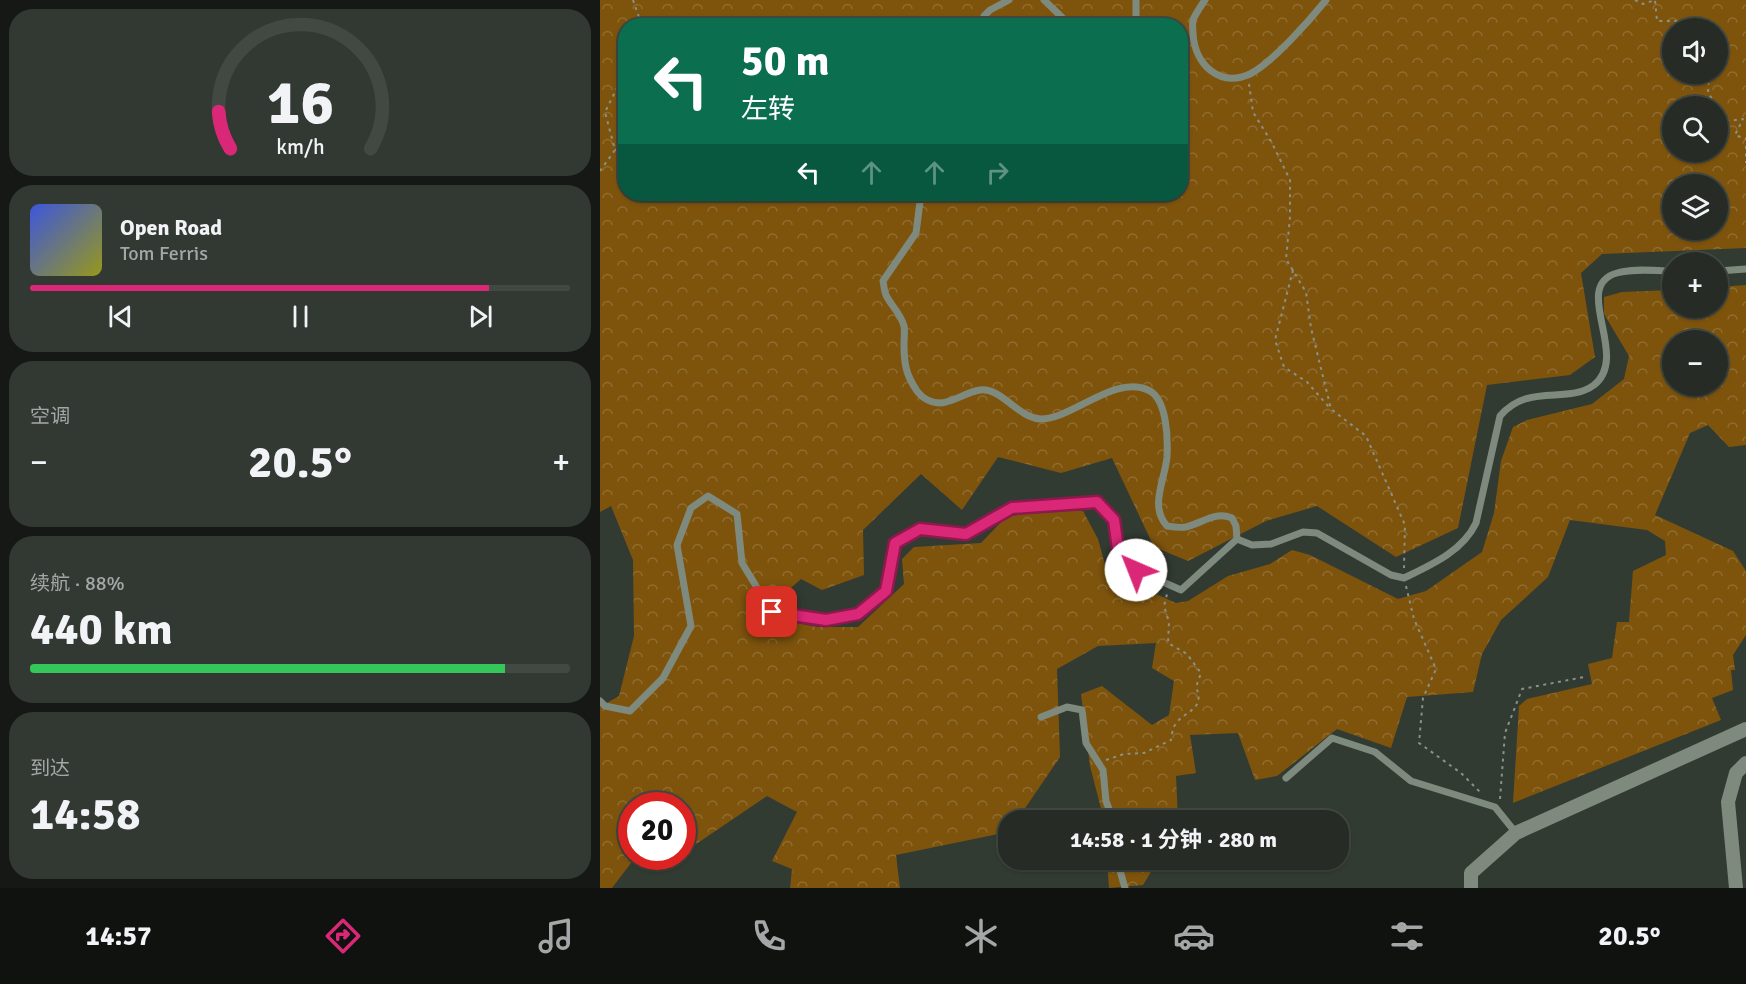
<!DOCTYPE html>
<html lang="zh">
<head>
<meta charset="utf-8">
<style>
	:root { --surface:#262c25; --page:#323832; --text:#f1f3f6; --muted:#a4a7a7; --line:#424842; --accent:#db2777 }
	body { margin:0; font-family:Signika,"Noto Sans SC",sans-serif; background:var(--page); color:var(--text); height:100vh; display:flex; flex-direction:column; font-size:22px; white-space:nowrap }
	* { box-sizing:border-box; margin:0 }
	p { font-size:20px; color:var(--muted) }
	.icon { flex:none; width:33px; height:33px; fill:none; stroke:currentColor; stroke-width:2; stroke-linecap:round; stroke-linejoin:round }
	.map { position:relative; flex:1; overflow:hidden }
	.details { display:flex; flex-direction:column; gap:9px; padding:9px; background:#151814; width:600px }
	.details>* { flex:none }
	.hud { position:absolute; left:18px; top:18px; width:570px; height:183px; border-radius:24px; box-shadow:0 2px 4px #0004,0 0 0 2px var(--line); background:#0b6e4f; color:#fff; overflow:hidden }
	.tools { position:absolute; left:1062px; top:18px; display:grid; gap:12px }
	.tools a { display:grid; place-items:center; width:66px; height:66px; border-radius:50%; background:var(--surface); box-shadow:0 2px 4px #0004,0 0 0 2px var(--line); font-size:30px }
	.speed { position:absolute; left:18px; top:792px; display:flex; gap:12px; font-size:30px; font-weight:700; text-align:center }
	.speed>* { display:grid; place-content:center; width:78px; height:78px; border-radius:50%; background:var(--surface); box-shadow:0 2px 4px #0004,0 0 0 2px var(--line); line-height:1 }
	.speed .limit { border:9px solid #d22; background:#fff; color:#111 }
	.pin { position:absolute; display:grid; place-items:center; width:51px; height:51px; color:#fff; margin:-26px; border-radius:12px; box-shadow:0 3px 9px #0006 }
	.me { position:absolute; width:66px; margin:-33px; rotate:316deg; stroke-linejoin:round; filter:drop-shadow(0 0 4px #0008) }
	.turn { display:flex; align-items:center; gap:21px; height:126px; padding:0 24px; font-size:27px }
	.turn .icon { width:78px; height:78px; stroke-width:2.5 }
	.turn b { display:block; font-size:42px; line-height:51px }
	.lanes { display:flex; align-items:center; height:57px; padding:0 24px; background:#0003; justify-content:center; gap:30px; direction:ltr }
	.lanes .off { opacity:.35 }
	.big { font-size:45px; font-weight:700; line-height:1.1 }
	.details .widget { flex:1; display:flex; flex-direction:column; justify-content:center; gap:9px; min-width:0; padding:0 21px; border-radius:24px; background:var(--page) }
	.details .dial { align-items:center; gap:0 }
	.dial svg { height:156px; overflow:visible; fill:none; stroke:var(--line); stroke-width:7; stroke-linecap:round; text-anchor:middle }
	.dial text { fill:var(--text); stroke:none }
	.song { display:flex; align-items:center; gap:18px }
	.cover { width:72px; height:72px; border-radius:9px; background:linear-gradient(135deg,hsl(230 70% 55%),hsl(60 70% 35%)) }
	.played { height:6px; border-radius:3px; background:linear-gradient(90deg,var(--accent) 85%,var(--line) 85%) }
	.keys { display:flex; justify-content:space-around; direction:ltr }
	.heat { display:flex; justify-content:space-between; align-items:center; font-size:33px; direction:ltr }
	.charge { height:9px; border-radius:4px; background:linear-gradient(90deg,#34c759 88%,var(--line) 0) }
	.trip { position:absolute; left:398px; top:810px; width:351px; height:60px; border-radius:24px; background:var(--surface); box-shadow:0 2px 4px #0004,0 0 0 2px var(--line); font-weight:700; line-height:60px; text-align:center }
	.dock { display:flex; height:96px; justify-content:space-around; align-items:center; background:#0f120f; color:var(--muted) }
	.dock .icon { width:42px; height:42px }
	.dock .selected { color:var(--accent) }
	.dock b { font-size:27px; color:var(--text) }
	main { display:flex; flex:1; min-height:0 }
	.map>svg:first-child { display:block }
</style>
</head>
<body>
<main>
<section class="details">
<div class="widget dial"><svg viewBox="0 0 100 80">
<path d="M14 69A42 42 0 1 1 86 69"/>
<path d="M14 69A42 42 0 0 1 8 50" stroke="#db2777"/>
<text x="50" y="56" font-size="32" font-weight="700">16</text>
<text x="50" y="72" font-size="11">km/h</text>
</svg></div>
<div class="widget">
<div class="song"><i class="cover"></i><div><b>Open Road</b><p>Tom Ferris</p></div></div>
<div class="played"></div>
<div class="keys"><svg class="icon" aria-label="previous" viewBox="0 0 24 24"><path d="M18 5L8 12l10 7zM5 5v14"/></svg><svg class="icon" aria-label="pause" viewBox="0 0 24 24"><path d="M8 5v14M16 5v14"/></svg><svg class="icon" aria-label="next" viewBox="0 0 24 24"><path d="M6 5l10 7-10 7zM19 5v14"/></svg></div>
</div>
<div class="widget"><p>空调</p>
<div class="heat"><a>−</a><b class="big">20.5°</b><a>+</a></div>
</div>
<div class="widget"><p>续航 · 88%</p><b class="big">440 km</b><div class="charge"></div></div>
<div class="widget"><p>到达</p><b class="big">14:58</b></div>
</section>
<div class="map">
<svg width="1146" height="888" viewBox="0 0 1146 888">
	<defs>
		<pattern id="forest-crowns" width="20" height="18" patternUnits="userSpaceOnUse" patternTransform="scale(1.5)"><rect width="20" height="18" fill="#7e540d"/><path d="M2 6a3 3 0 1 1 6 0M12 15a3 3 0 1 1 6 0" fill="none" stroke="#906c30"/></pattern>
	</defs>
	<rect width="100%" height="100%" fill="#323b31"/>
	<g fill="url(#forest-crowns)" fill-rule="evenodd">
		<path d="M0,0H1146V248L1002,254L981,273L995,357L970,375L887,385L858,528L796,557L717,506L666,521L588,561L554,547L512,458L461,473L398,457L362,510L321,474L263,530L264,575L222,590L201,579L159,616L217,627H258L304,584L302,559L314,547L381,543L406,517L449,510L483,511L498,539L507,572L576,603L588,601L628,576L670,564L692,550L710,555L798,599L826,591L882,552L894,513L901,461L913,427L927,420L992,404L1024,379L1029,356L1004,314V297L1022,292L1072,290V308H1118V287L1146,285V445L1129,447L1108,425L1090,433L1055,515L1133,551L1146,571V635L1133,655L1135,670H1131L1133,690L1112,698L1121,720L913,803L919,706L927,699L992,684L988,664L1012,658L1017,622H1029L1033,571L1066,555L1065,541L1047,530L970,520L948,577L901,620L882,654L873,692L807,697L791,748L737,729L677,776L655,780L638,733L590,735L596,773L576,776L578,820H504L490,766L481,694L502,686L552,725L569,715L574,681L552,668L556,643L498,646L457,669L460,757L417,820H408V832L296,855L300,888H190L192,869L172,861L197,812L167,796L83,853L82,806H32V856L65,857L31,863L12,888H0V707L19,696L34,636L33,560L11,506L0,512ZM26,26H580V194H26ZM1072,28H1118V74H1072ZM1072,106H1118V152H1072ZM1072,184H1118V230H1072ZM1072,340H1118V386H1072Z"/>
		<path d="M507,860H558L543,885L509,888Z"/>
	</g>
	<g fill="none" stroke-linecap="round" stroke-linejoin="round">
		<g stroke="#899189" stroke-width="2" stroke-dasharray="3 4.5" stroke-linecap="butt">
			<path d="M33,0L42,26"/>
			<path d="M1035,0L1043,4L1055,0L1057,21H1082L1093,28"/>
			<path d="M1109,74L1108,93L1117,106"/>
			<path d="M649,84L653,112L672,143L690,180V217L686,259L706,292L711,328L731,409L766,436L805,525L804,568"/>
			<path d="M1118,107L1119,122L1143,119L1135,135L1146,139"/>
			<path d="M1146,146V163"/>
			<path d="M15,150L26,147"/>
			<path d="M0,171L15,150L5,112L26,70"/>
			<path d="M693,270L675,340L684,367L707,382L729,407"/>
			<path d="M806,586L814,619L836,669L823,698L819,743L861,773L881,793"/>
			<path d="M506,760L524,754L544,753L571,740C572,736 572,729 575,725C584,710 606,711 596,687L601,673L587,654L568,643L569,622L564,606L567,594"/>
			<path d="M900,799L905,733L922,689L984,677"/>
		</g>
		<g stroke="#7f8a7f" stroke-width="7">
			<path d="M444,0L471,26"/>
			<path d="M536,0V26"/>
			<path d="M605,0C601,6 596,13 593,20C592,24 593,30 593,34C595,64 619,88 650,74C672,63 710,20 726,0"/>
			<path d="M386,26L384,16L390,10L409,0"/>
			<path d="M1118,271L1146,269"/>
			<path d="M637,539L652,545L671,544L703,532L717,533L791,575L804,578C831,565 863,551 876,523L900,416C929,382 967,405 994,385C1031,356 970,286 1017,273C1034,268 1055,271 1072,271"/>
			<path d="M0,701L5,706L30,711L63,678L91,626L77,545L91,508L108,496L137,514L142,563L172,612L227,620L258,614L286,591L295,543L320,529L366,534L412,508L497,503L514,520L520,563L581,590L637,539L636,526L632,518C614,511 603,523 586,527C580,528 573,527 567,526C549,506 565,480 567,457C568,438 567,398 548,390C515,374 471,420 440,419C417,417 401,387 380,390C366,392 354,402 341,403C331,403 323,399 317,391C306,375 304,364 304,344C304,339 305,332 304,326C300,312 291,306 286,295C284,291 284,285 283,281L316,233L321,194"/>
			<path d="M441,717L467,707L482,710L486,743L503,770L506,801L513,820"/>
			<path d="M686,778L732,738L775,752L811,781L895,807L916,833"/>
			<path d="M517,860L525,888"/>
		</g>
		<g stroke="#7f8a7f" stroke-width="14">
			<path d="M871,888V873L916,833L1146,729"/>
			<path d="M1136,888L1128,802L1136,773L1146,763"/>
		</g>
	</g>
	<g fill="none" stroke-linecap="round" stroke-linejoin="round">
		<g stroke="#8e194d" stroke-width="15">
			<path id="route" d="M172,612L226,620L258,614L286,591L295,543L320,529L366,534L412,508L497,502L514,520L520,563L536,570"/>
		</g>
		<use href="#route" stroke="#db2777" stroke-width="10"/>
	</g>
</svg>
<div class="tools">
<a><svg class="icon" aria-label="sound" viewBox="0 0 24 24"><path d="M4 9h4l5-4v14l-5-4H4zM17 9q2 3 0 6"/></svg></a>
<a><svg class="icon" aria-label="search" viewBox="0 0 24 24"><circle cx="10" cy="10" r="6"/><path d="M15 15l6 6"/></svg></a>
<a><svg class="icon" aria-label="layers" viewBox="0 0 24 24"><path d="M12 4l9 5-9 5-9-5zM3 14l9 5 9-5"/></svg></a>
<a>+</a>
<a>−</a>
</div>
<div class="speed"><div class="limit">20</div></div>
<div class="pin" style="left:172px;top:612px;background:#d93025"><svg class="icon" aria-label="arrive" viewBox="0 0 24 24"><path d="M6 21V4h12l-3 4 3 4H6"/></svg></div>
<svg class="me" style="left:536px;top:570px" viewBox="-20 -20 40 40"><circle r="19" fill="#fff"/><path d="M0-13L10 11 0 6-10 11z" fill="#db2777"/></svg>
<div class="trip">14:58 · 1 分钟 · 280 m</div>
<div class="hud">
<div class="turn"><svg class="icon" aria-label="left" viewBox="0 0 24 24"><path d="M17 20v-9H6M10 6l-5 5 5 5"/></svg><div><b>50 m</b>左转</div></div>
<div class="lanes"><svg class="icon" aria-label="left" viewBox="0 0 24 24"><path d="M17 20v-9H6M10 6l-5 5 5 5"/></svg><svg class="icon off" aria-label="ahead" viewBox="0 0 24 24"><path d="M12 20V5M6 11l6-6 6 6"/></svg><svg class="icon off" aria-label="ahead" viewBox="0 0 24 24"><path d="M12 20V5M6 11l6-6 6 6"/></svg><svg class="icon off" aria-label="right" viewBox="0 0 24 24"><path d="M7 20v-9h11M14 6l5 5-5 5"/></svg></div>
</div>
</div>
</main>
<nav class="dock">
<b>14:57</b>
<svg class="icon selected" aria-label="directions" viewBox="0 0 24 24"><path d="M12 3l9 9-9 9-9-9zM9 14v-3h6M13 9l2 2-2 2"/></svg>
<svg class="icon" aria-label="music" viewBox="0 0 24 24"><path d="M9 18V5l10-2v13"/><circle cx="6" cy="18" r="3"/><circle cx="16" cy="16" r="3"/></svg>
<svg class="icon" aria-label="phone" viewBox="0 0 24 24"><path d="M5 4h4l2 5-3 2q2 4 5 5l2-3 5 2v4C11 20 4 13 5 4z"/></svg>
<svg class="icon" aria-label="climate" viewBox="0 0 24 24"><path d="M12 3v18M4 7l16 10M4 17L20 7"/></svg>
<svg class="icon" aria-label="car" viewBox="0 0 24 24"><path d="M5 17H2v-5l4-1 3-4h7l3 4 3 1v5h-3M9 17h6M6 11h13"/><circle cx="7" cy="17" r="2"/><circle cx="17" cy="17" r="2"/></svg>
<svg class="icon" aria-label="filters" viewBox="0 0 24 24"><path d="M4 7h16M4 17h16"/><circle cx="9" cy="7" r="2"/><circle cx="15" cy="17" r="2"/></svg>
<b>20.5°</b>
</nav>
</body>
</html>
